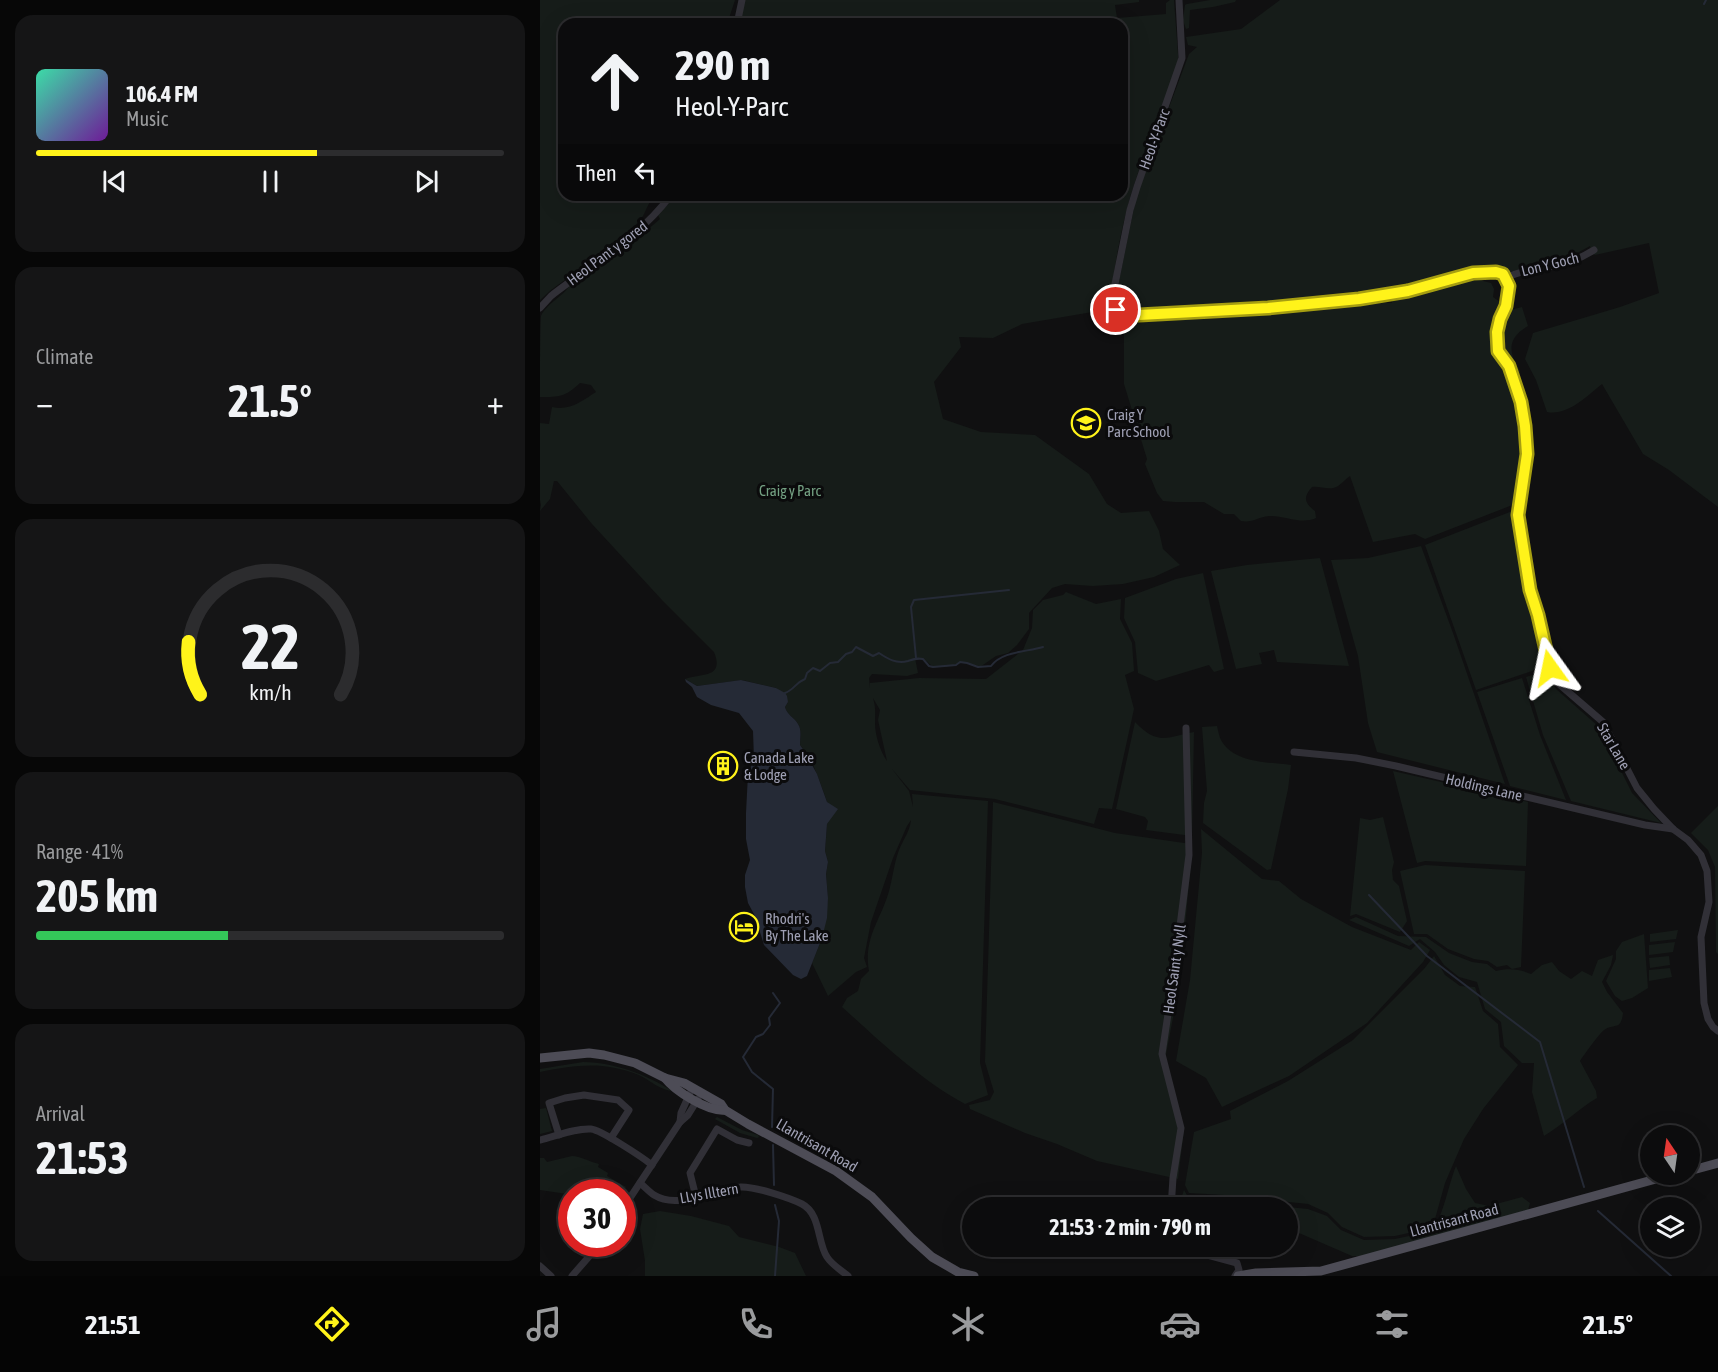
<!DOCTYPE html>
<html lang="en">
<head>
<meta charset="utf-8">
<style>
	:root { --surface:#0c0c0d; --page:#151516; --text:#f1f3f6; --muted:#9a9b9d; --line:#2c2c2e; --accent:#fff31a }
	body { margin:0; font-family:"Asap Condensed",sans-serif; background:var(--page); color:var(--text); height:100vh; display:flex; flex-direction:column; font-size:22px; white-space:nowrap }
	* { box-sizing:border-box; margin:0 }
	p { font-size:20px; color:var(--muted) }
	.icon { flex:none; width:33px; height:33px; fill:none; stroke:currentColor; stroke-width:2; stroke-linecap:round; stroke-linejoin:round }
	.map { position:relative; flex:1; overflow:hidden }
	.details { display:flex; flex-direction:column; gap:15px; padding:15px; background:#070707; width:540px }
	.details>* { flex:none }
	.top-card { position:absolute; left:18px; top:18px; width:570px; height:183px; border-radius:18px; box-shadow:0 6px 24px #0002,0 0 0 2px var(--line); background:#0c0c0d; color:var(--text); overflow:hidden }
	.needle { width:39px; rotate:347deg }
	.controls { position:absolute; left:1100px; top:1125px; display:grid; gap:12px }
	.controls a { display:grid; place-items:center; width:60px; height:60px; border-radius:50%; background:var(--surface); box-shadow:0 6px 24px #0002,0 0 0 2px var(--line); font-size:30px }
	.speed { position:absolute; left:18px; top:1179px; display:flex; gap:12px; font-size:30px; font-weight:700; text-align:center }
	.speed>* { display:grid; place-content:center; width:78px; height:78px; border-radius:50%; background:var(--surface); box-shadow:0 6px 24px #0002,0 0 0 2px var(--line); line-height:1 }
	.speed .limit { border:9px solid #d22; background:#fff; color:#111 }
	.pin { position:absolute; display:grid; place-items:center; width:51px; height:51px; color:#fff; margin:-26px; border:3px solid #fff; border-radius:50%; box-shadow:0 2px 6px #0007 }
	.me { position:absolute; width:66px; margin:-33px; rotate:348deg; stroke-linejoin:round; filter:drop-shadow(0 0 4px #0008) }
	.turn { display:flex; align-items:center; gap:21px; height:126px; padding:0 18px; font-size:27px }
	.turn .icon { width:78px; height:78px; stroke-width:2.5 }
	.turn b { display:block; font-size:42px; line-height:51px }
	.then { display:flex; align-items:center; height:57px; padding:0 18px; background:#0003; gap:12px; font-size:22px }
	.big { font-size:45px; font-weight:700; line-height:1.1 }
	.details .widget { flex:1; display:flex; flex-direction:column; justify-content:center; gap:9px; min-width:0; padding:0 21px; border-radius:18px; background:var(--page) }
	.details .dial { align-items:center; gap:0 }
	.dial svg { height:156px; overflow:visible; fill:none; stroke:var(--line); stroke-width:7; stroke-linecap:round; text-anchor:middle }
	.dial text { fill:var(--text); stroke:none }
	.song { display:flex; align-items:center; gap:18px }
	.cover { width:72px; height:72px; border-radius:9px; background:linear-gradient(135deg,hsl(160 70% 55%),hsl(280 70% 35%)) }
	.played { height:6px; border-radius:3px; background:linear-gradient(90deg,var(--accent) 60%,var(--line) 60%) }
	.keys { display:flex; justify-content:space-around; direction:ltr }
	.heat { display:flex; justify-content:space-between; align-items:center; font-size:33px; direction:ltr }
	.charge { height:9px; border-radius:4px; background:linear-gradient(90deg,#34c759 41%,var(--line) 0) }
	.trip { position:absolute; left:422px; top:1197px; width:336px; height:60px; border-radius:30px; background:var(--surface); box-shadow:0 6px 24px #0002,0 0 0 2px var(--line); font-weight:700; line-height:60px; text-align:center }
	.tabs { display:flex; height:96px; justify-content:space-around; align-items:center; background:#050505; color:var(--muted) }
	.tabs .icon { width:42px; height:42px }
	.tabs .current { color:var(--accent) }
	.tabs b { font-size:27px; color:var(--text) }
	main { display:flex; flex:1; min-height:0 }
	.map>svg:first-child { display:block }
</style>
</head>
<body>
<main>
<section class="details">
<div class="widget">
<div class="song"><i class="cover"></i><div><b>106.4 FM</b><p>Music</p></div></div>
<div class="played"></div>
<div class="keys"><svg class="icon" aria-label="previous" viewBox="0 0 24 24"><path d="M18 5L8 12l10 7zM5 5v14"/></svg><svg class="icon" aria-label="pause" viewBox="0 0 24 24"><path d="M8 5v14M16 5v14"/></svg><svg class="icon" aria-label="next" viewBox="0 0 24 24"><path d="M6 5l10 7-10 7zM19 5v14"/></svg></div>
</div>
<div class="widget"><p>Climate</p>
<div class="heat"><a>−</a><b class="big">21.5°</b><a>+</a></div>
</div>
<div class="widget dial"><svg viewBox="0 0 100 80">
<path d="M14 69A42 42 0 1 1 86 69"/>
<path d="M14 69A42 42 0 0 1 8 42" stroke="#fff31a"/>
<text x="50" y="56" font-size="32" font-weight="700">22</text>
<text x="50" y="72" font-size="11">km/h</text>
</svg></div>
<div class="widget"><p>Range · 41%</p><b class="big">205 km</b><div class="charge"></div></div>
<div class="widget"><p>Arrival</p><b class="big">21:53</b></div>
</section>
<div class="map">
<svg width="1178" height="1276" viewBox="0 0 1178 1276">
	<rect width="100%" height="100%" fill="#101011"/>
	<g fill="#161c19" fill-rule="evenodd">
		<path d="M0,0H195L187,24H24V195H113L103,216L89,233L11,290L0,300Z"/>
		<path d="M202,0H599V2L575,5L577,18L626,14V3L630,0H634L638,54V67C624,107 607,145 594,185C582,222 573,270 570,309L482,324L453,338L419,337L421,347L394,382L403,419L441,432L495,435L549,474L567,504L581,513L609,511L619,531L623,549L640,565L614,577L583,584L553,586L525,584L512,588L489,613V629L477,645L468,653L456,656L440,667L424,662L406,667L392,666L383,658H375L378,673L367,676L332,674L329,678L330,688V683L379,678L446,679L483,650L492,628L493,610L503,600L523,595L526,592L556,604L581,599L580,619L592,643L594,671L585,675L594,709L572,809L559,808L554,824L455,799L370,790L352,769L369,791L373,807L372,794L448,801L440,1063L448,1095L425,1104C379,1079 341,1042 302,1007L307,998L318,991L321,979L329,971C323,938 341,920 349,891C353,877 354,863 359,850C363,840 370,831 371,820L367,826L353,858L331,922L324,958L327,967L316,972L288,996L272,963L282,938L288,898L286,874L288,862L285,851L287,824L292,815C282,791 277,765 260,745C260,738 262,730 258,724C254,717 247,715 245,707L248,702L236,688L202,680L157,686L145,679C160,673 185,679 174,652L122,600L52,524L17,481H14L10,499L0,511L1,505L0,500V423L9,424L12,407C30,411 42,401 56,392L51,385L40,383C25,397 20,397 0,397C0,382 0,326 1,316C8,301 28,295 32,280L82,244L85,249L120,219L117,213L131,195H582V24H197ZM333,698L340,710L338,720L347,761C340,751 335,735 335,723C335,713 336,708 333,698Z"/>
		<path d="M670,0H696L695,2L673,7L650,10L649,28L646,29L643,20L645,5L647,4Z"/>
		<path d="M740,0H1178V507L1129,470L1103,454L1062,384C1047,396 1028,416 1007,412L996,380L985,359L993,333L1080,307L1119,293L1109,243L1055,255L1051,252L1050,246L1028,258L1010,264L989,266L968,273C951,258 888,280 866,286C849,291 831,293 812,295C765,301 718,302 671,306C653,308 594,316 581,306L577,294L578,286L596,198L609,161L649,54L657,47L648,45L646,37L701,29Z"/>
		<path d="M939,275L943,281L951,283L954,289L953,297L960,302L963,312L982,307L988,326C967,338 968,352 980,371L979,375L974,380L981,402L977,405L979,427L980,458L975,504L885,539L875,534L833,542L810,476C805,479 803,483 798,486C791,491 780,486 772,487C763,497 764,503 775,511L776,518C761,525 744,515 729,516C718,517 713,523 701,521L694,514H684L664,502H635L623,501L617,493L605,464L607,459L584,384V321C635,317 686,315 737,311C775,308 814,301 852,303L853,297L909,281Z"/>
		<path d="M975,510L972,518L984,596L991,617L1004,667L936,690L885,545Z"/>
		<path d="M881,546L913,633L965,784L837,752L828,723L818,656L791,560L828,558Z"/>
		<path d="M780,558L809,666L737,662L734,650L719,653L722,664L696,669L671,571L707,565Z"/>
		<path d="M663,573L684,669L674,672L669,665L616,681L598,673L595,642L584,618L585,598L636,579Z"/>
		<path d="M1005,671L1016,689L1059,727L1092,793L1121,823L1031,801L1003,735L986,677Z"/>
		<path d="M982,678L1000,735L1026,800L970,786L937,692Z"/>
		<path d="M595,722C617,745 625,738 654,732L652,836L606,830L608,821L605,817L576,809Z"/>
		<path d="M677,726C678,730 679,736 681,740C693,763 728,762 751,765L748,789L731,869L727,870L663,823L664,803L667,791L662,727Z"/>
		<path d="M853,771L988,802L986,866L885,861L877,863Z"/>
		<path d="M453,802L575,833L651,844V861L640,981L624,1065L644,1130L638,1179L557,1161L517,1144L485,1133L430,1109L429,1105L450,1100L454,1092L445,1062Z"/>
		<path d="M1178,806V954L1176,952L1175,867L1168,850L1151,833Z"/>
		<path d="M843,817L854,862L852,870L853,880L859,886L867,921L860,932L816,914L810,916L820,818L830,820Z"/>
		<path d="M661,829L722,879L739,881L761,899L812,927L871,950L879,942L890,950L883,962L827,1023L749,1076L682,1107L666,1078L636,1061L650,980L662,853Z"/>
		<path d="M885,865L985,871L981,967L972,969L967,965L957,967L948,961L934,959L908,949L887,934H874L860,871Z"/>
		<path d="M816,917L858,936L886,937L909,953L932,962L947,964L956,971C968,968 980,969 991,974L1002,965L1012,962L1019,971L1031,979L1042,971L1052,976L1058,960L1073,955L1071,965L1062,982L1067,992L1083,1013C1081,1031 1074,1023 1064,1030C1059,1034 1044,1055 1040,1061L1056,1091L1057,1098C1038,1109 1024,1124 1004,1136L992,1092L994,1063H982L964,1046L961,1022L945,1009L937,982L919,977L904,965L895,952L880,939L869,946L809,920Z"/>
		<path d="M1138,930L1136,939L1110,942V934Z"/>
		<path d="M1104,934L1108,988L1092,998L1082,1001L1075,996L1066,981L1076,959V951L1082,942Z"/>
		<path d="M1135,942L1133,952L1109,955V945Z"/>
		<path d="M894,956L905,975L920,986L935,987L943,1011L958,1024L960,1047L978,1065L943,1109L924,1139L905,1183L895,1219L891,1228L855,1236L824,1237L802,1227L788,1213L768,1204L684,1195L649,1193L645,1185L654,1132L691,1119L690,1111L748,1081L813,1040L884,969Z"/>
		<path d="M1129,956L1130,965L1110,968L1109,958Z"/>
		<path d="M1130,968L1132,977L1109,981V970Z"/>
		<path d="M43,1062C77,1063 104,1074 133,1091C122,1091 109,1080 99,1075C62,1061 38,1065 0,1072V1069Z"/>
		<path d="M6,1108L12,1131L0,1134V1109Z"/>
		<path d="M177,1117L202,1130L218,1135L219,1137L217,1138L200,1133L175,1119Z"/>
		<path d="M32,1156C40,1156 50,1162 59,1164L58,1167L68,1173L67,1176L86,1187L82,1192H32L31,1197L27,1194L0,1190V1158H4L7,1162Z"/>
		<path d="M916,1166L926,1189L935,1203L949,1206L982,1197L990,1203L988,1210L825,1256H812L759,1233L747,1230V1208H638L644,1190L648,1197L768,1209L787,1216L801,1230L824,1240L855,1239L892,1231C904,1214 908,1186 916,1166Z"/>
		<path d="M120,1211L151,1216L189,1226L199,1237L239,1247L255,1253L266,1276H105V1261L100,1229L103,1214Z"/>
	</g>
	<path fill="#252a36" d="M145,679L157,686L201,680L236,688L245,693L247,696L248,702L245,707C247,715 254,717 258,724C262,730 260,738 260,745L265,752L277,774L287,802L298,809L287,824L285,851L288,862L286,874L288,898L287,918L282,938L267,976L261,979L253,975L224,945L215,916L208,903L205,887V875L210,860L206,839V813L208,774L214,759L213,731L199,713L171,705L157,697L152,687L146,682Z"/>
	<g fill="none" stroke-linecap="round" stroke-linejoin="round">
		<g stroke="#252a36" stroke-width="2">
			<path d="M1164,4L1166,0"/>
			<path d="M376,658L371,607L374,600L469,590"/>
			<path d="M245,693C254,690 255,683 265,679L267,673L273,668L280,671L290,663L298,662L306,654L312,652L316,647L333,656L339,653C348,659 356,664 368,661C374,659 376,658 383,659L389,666L393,667L416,665L420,662L427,663L438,667L451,666C462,651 487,652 503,647"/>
			<path d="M829,895L887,956L1000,1042L1044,1187"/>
			<path d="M232,1127L233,1089L212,1072L203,1057L216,1037L223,1034L230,1025L229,1018L240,1003L233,993"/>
			<path d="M233,1145L234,1185"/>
			<path d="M1058,1211L1131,1276"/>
			<path d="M235,1276L239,1221L235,1205"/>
		</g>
		<g stroke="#313037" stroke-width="7">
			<path d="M639,0L642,58L597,187L590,210L574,289L575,306L579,314L599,315L728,308L819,299L868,291L933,273L955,272L963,274L969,286L966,306L960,319L957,332L958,351L969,366L981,402L985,426L987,454L978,515L990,590L998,615L1010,668L1019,684L1063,722L1097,788L1114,809L1133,829L1148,840L1161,855L1167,871L1169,902L1161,937L1164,1003L1168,1019L1173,1027L1178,1031"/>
			<path d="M197,24L202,0"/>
			<path d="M966,278C981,270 997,269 1013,266C1028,264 1041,258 1054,250"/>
			<path d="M0,308L11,296C53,263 98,239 131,195"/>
			<path d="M754,752L816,758L856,766L1105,825L1133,829"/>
			<path d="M140,1122L141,1113L150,1093"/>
			<path d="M19,1135L9,1103L25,1098L44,1095L78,1100L89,1110L71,1138"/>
			<path d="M0,1140C16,1136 35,1128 51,1129C61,1130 102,1157 112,1165"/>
			<path d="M100,1183C105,1187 109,1192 114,1195C140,1211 173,1187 200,1187C214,1186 250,1198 262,1204C281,1214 277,1242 287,1257C292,1265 301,1270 308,1276"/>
			<path d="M156,1197L150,1173L177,1129L197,1140L209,1143"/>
			<path d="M631,1208L633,1178L641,1128L622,1054L633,981L649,855L646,728"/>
			<path d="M82,1210L140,1122L148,1115L158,1099"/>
			<path d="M647,1246L649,1250L697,1263L699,1270L695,1276"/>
			<path d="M0,1266L11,1276"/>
			<path d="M32,1276L60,1244"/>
		</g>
		<g stroke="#4d4c56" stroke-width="9">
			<path d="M0,1058L49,1053L64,1055L95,1063L125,1078L144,1083L181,1104L185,1110L208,1124L296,1171L332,1197L371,1238L392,1257L418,1272L434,1276"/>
			<path d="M125,1078C135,1091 168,1112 185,1110"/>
			<path d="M1149,1171L1178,1163"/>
			<path d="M698,1276L716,1273L781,1271L1134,1174"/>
		</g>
	</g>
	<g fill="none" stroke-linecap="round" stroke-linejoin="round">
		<g stroke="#a69e11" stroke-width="15">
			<path id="route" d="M576,310L579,314L599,315L728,308L819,299L868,291L933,273L956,272L963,274L969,286L966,306L960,319L957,332L958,351L969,366L981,402L985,426L987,454L978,515L990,590L998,615L1010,668"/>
		</g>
		<use href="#route" stroke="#fff31a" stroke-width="10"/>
	</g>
	<defs>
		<g id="school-ring" transform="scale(1.5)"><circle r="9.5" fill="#0b0b0c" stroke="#fff31a" stroke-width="1.5"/><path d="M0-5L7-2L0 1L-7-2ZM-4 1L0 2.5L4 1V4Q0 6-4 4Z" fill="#fff31a"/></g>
		<g id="building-ring" transform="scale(1.5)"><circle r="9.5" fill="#0b0b0c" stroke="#fff31a" stroke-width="1.5"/><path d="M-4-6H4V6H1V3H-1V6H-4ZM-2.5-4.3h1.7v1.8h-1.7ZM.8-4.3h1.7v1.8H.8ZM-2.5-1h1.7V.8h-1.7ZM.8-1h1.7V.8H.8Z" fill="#fff31a"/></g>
		<g id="hotel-ring" transform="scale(1.5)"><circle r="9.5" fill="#0b0b0c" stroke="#fff31a" stroke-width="1.5"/><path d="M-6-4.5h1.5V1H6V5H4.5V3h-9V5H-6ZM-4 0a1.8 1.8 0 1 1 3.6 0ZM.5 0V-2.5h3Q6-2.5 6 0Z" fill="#fff31a"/></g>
	</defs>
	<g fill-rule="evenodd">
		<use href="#school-ring" x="546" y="423"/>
		<use href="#building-ring" x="183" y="766"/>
		<use href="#hotel-ring" x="204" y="927"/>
	</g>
	<g text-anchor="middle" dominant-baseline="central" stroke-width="6" stroke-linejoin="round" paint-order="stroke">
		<g font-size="15" fill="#9fa0b4" stroke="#0b0b0c">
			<text transform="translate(614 139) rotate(-70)">Heol-Y-Parc</text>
			<text transform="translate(67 253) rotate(-37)">Heol Pant y gored</text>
			<text transform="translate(1010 264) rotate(-14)">Lon Y Goch</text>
			<text transform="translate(1074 746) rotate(60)">Star Lane</text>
			<text transform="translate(944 787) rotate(13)">Holdings Lane</text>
			<text transform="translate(634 969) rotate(-82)">Heol Saint y Nyll</text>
			<text transform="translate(277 1145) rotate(30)">Llantrisant Road</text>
			<text transform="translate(169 1193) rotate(-10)">LLys Illtern</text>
			<text transform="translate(914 1220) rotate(-15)">Llantrisant Road</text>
		</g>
		<g font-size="15" fill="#9fa0b4" stroke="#0b0b0c" text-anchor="start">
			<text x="567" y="414">Craig Y<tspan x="567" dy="17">Parc School</tspan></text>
			<text x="204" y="757">Canada Lake<tspan x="204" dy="17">&amp; Lodge</tspan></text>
			<text x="225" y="918">Rhodri's<tspan x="225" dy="17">By The Lake</tspan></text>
		</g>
		<g font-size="15" fill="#74a183" stroke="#0b0b0c">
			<text x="250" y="490">Craig y Parc</text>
		</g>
	</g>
</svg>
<div class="controls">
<a><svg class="needle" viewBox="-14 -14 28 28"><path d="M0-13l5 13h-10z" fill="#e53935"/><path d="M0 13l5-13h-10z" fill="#9a9b9d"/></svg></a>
<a><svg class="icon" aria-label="layers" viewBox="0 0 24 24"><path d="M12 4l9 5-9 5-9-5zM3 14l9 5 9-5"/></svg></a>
</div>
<div class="speed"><div class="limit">30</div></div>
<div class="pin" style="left:576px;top:310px;background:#d93025"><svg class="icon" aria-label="arrive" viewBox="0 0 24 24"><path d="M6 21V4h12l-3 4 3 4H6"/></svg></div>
<svg class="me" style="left:1010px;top:668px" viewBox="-20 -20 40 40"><path d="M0-17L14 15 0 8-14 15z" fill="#fff31a" stroke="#fff" stroke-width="4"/></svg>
<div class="trip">21:53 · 2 min · 790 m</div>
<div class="top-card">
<div class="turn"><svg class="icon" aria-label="ahead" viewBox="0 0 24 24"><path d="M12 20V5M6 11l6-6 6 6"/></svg><div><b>290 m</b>Heol-Y-Parc</div></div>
<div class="then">Then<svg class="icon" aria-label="left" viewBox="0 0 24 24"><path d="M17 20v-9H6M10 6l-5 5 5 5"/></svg></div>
</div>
</div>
</main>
<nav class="tabs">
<b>21:51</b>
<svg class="icon current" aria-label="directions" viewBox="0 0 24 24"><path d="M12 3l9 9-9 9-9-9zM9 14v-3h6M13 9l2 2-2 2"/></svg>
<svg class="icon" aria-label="music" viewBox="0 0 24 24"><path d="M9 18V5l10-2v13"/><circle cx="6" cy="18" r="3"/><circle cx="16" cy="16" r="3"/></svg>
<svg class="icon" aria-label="phone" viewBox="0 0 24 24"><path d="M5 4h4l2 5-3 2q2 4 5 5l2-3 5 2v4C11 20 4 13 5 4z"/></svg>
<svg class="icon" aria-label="climate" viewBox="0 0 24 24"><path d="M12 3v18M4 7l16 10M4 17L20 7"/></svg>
<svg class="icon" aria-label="car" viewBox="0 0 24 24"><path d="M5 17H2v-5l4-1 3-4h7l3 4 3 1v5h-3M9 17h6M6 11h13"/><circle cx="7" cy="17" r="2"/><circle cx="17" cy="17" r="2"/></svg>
<svg class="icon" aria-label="filters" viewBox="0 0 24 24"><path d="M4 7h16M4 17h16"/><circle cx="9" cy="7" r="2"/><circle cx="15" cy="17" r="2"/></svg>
<b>21.5°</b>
</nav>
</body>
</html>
